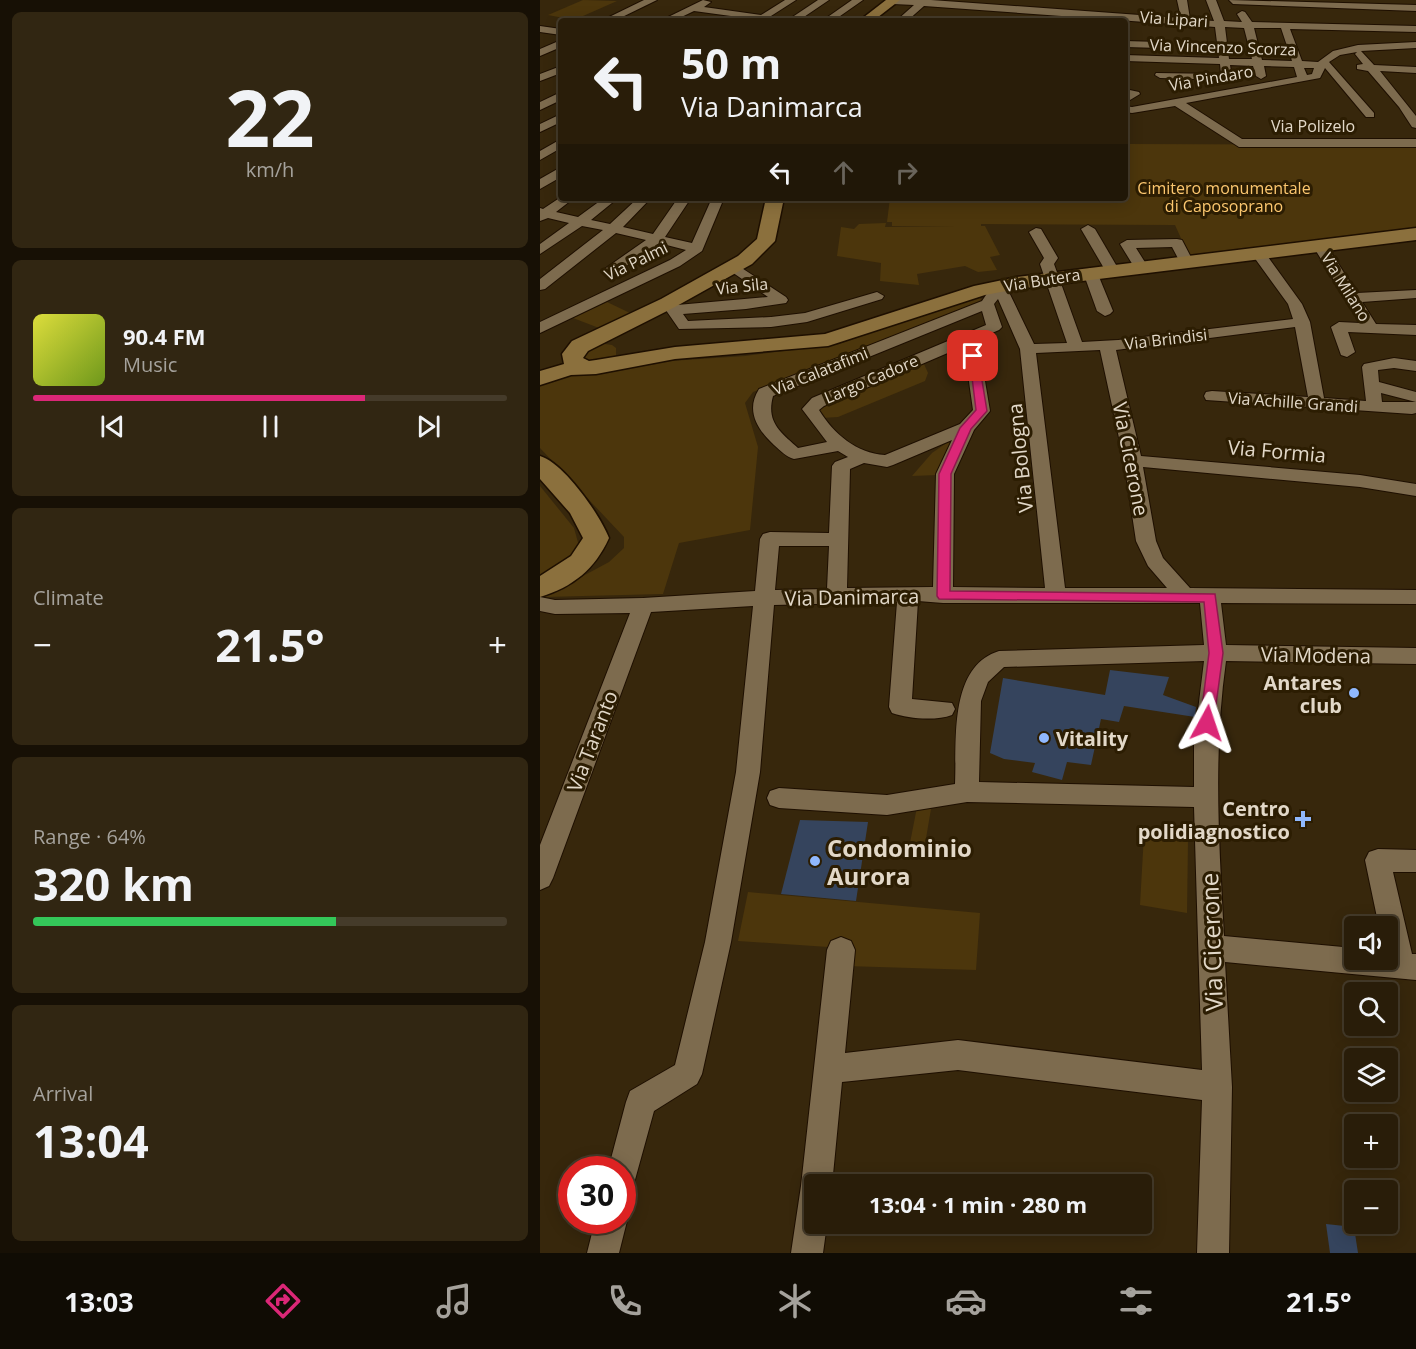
<!DOCTYPE html>
<html lang="en">
<head>
<meta charset="utf-8">
<style>
	:root { --surface:#291d09; --page:#312612; --text:#f1f3f6; --muted:#a5a29c; --line:#453b2a; --accent:#db2777 }
	body { margin:0; font-family:"Open Sans",sans-serif; background:var(--page); color:var(--text); height:100vh; display:flex; flex-direction:column; font-size:22px; white-space:nowrap }
	* { box-sizing:border-box; margin:0 }
	p { font-size:20px; color:var(--muted) }
	.icon { flex:none; width:33px; height:33px; fill:none; stroke:currentColor; stroke-width:2; stroke-linecap:round; stroke-linejoin:round }
	.map { position:relative; flex:1; overflow:hidden }
	.panel { display:flex; flex-direction:column; gap:12px; padding:12px; background:#171005; width:540px }
	.panel>* { flex:none }
	.top-card { position:absolute; left:18px; top:18px; width:570px; height:183px; border-radius:6px; box-shadow:0 3px 15px #0003,0 0 0 2px var(--line); background:#291d09; color:var(--text); overflow:hidden }
	.fabs { position:absolute; left:804px; top:916px; display:grid; gap:12px }
	.fabs a { display:grid; place-items:center; width:54px; height:54px; border-radius:6px; background:var(--surface); box-shadow:0 3px 15px #0003,0 0 0 2px var(--line); font-size:30px }
	.speed { position:absolute; left:18px; top:1156px; display:flex; gap:12px; font-size:30px; font-weight:700; text-align:center }
	.speed>* { display:grid; place-content:center; width:78px; height:78px; border-radius:50%; background:var(--surface); box-shadow:0 3px 15px #0003,0 0 0 2px var(--line); line-height:1 }
	.speed .limit { border:9px solid #d22; background:#fff; color:#111 }
	.pin { position:absolute; display:grid; place-items:center; width:51px; height:51px; color:#fff; margin:-26px; border-radius:12px; box-shadow:0 3px 9px #0006 }
	.me { position:absolute; width:66px; margin:-33px; rotate:5deg; stroke-linejoin:round; filter:drop-shadow(0 0 4px #0008) }
	.turn { display:flex; align-items:center; gap:21px; height:126px; padding:0 24px; font-size:27px }
	.turn .icon { width:78px; height:78px; stroke-width:2.5 }
	.turn b { display:block; font-size:42px; line-height:51px }
	.lanes { display:flex; align-items:center; height:57px; padding:0 24px; background:#0003; justify-content:center; gap:30px; direction:ltr }
	.lanes .off { opacity:.35 }
	.big { font-size:45px; font-weight:700; line-height:1.1 }
	.panel .widget { flex:1; display:flex; flex-direction:column; justify-content:center; gap:9px; min-width:0; padding:0 21px; border-radius:9px; background:var(--page) }
	.panel .dial { align-items:center; gap:0 }
	.dial b { font-size:78px; line-height:1 }
	.song { display:flex; align-items:center; gap:18px }
	.cover { width:72px; height:72px; border-radius:9px; background:linear-gradient(135deg,hsl(60 70% 55%),hsl(80 70% 35%)) }
	.played { height:6px; border-radius:3px; background:linear-gradient(90deg,var(--accent) 70%,var(--line) 70%) }
	.keys { display:flex; justify-content:space-around; direction:ltr }
	.heat { display:flex; justify-content:space-between; align-items:center; font-size:33px; direction:ltr }
	.charge { height:9px; border-radius:4px; background:linear-gradient(90deg,#34c759 64%,var(--line) 0) }
	.trip { position:absolute; left:264px; top:1174px; width:348px; height:60px; border-radius:6px; background:var(--surface); box-shadow:0 3px 15px #0003,0 0 0 2px var(--line); font-weight:700; line-height:60px; text-align:center }
	.menu { display:flex; height:96px; justify-content:space-around; align-items:center; background:#100c04; color:var(--muted) }
	.menu .icon { width:42px; height:42px }
	.menu .current { color:var(--accent) }
	.menu b { font-size:27px; color:var(--text) }
	main { display:flex; flex:1; min-height:0 }
	.map>svg:first-child { display:block }
</style>
</head>
<body>
<main>
<section class="panel">
<div class="widget dial"><b>22</b><p>km/h</p></div>
<div class="widget">
<div class="song"><i class="cover"></i><div><b>90.4 FM</b><p>Music</p></div></div>
<div class="played"></div>
<div class="keys"><svg class="icon" aria-label="previous" viewBox="0 0 24 24"><path d="M18 5L8 12l10 7zM5 5v14"/></svg><svg class="icon" aria-label="pause" viewBox="0 0 24 24"><path d="M8 5v14M16 5v14"/></svg><svg class="icon" aria-label="next" viewBox="0 0 24 24"><path d="M6 5l10 7-10 7zM19 5v14"/></svg></div>
</div>
<div class="widget"><p>Climate</p>
<div class="heat"><a>−</a><b class="big">21.5°</b><a>+</a></div>
</div>
<div class="widget"><p>Range · 64%</p><b class="big">320 km</b><div class="charge"></div></div>
<div class="widget"><p>Arrival</p><b class="big">13:04</b></div>
</section>
<div class="map">
<svg width="876" height="1253" viewBox="0 0 876 1253">
	<rect width="100%" height="100%" fill="#37270c"/>
	<g fill="#4c360c">
		<path d="M43,0L77,1L34,20L8,15Z"/>
		<path d="M585,144L876,145V228L649,256L635,225L441,224V226H445L460,255L450,257L457,270L438,272L425,266L377,274L379,285L340,281L341,263L297,256L301,227L314,229L319,224L346,223L345,227L416,226H352V222H347L350,198H585Z"/>
		<path d="M433,296L440,298L442,302L213,392L205,403L218,447L210,530L139,543L123,594L4,597L69,562L84,548V537L0,448V383L6,379L77,369L100,363L205,356L299,344Z"/>
		<path d="M67,302L90,313L59,328L33,318Z"/>
		<path d="M58,343L72,345L76,348V356L71,360L41,363L38,352Z"/>
		<path d="M384,364L388,373L385,381L298,417L282,418L277,411L283,405Z"/>
		<path d="M408,442L413,443L398,475L372,476L392,453Z"/>
		<path d="M0,486L34,528L39,546L26,562L0,575Z"/>
		<path d="M378,802L390,805L391,809L384,850L369,848Z"/>
		<path d="M604,834L648,840L647,913L600,905Z"/>
		<path d="M208,892L440,913L436,970L306,966L303,948L198,941Z"/>
	</g>
	<g fill="#35445d">
		<path d="M570,670L629,677L623,695L656,707L655,717L584,706L579,722L561,719L551,765L527,762L522,780L492,772L495,763L464,759L450,753L463,678L565,695Z"/>
		<path d="M260,820L328,822L316,901L241,894Z"/>
		<path d="M786,1224L814,1227L818,1253H790Z"/>
	</g>
	<g fill="none" stroke-linecap="round" stroke-linejoin="round">
		<g stroke="#1e0f00" stroke-width="2">
			<g id="street">
				<path d="M104,0H117L74,21H61Z"/>
				<path d="M163,0L171,2L164,7L221,15L245,0H256L231,16L248,20L278,0H289L258,21H212L213,19L154,11L133,21H120Z"/>
				<path d="M312,0H323L293,21H282Z"/>
				<path d="M349,0H391L641,18L637,0H647L650,19L674,21L666,0H676L684,21L702,22L697,14L702,11L705,12L712,22L876,26V32L750,29L762,61L778,62L793,51L818,45L876,42V48L821,51L834,65L876,67V73L840,71L876,116V128L872,127L859,107L828,71L817,69V65L823,64L815,54L817,52L800,55L789,62L834,113V117H826L785,68L780,78L646,103L702,139H876V147H699L635,106L592,113L585,112V106L592,107L757,77L754,67L724,66L726,76L721,79L716,76L713,66L690,65L692,77L687,80L620,78L615,75L616,73L681,74L680,64L585,61V55L679,58L675,27L384,6L367,21H356L374,5L353,4ZM685,27L704,28L712,59H689ZM714,28H741L752,61L722,60ZM764,68H774L772,74L767,75Z"/>
				<path d="M689,0L876,5V11L693,4Z"/>
				<path d="M0,26L21,29V35L0,32Z"/>
				<path d="M21,40V47L0,56V49Z"/>
				<path d="M585,41L620,42L625,45L620,48L585,47Z"/>
				<path d="M21,66V73L0,81V74Z"/>
				<path d="M585,89L599,92L600,94L585,103Z"/>
				<path d="M21,92V100L0,110V102Z"/>
				<path d="M21,114V122L0,132V124Z"/>
				<path d="M21,139V148L0,160V151Z"/>
				<path d="M21,167V177L0,189V179Z"/>
				<path d="M21,197L34,198L16,212L38,217L64,198H78L51,220L70,224L98,198H111L83,227L113,234L138,198H151L125,237L152,243L172,198H184L162,251L140,266L0,333V322L130,260L146,250L119,243L108,253L71,275L64,271L66,268L106,240L76,233L5,289L0,290V279L63,230L42,226L0,254V244L29,223L8,218L0,221V208L3,209Z"/>
				<path d="M548,225L555,229L579,270L577,273H567L565,270L541,229Z"/>
				<path d="M496,228L501,229L518,258L514,264L542,342L578,340L753,319L748,304L711,253L718,249L723,250L762,304L770,322L784,398L826,401L822,367L824,364L854,358L876,361V371L854,368L838,370L839,382L876,392V413L872,414L666,400L664,396L666,392L672,391L768,397L755,327L576,350L601,456L820,475L876,484V496L820,487L603,467L616,541L623,558L650,588L876,590V604L681,603L686,645L876,648V664L686,661C673,753 679,844 684,936L814,948V960H848V927H839L825,860L829,852L838,849L876,850V872H853L872,954H876V980L685,962L692,1087L689,1253H657L662,1100L418,1070L302,1082L292,1185H274V1224H287L283,1253H251L261,1186L287,950L291,941L301,937L311,941L315,950L305,1053L418,1040L662,1070L654,807L427,802L347,815L239,808L230,805L227,798L230,791L239,788L347,795L415,784C417,742 408,667 459,651L664,645L660,603H403L378,601L372,699L412,703L415,709L412,715C396,721 369,719 352,713L349,707L357,602L234,605L220,772L191,942L162,1074L157,1084L114,1111L93,1187L82,1191V1170H68L86,1102L90,1091L135,1065L165,942L196,772L213,606L111,612L13,878L9,886L0,890V845L90,613L15,614L0,611V597L15,600L103,598L215,591L220,539L223,534L230,532L289,533L292,466L295,462L308,457L298,451L254,459C246,457 241,451 234,445C218,430 205,411 219,389L442,301L454,283L459,282L466,286L494,344L527,343L500,264L504,258L489,232ZM458,299L480,349L505,588L413,587L414,474L434,430L450,411L438,339L459,330L462,327L454,304ZM442,311L446,325L272,398L262,409L287,442L258,448C240,432 226,422 233,396ZM424,346L433,410L420,424L345,455C316,453 294,434 279,410L284,406ZM560,350L584,461L596,541L608,566L627,588H525L496,353ZM841,393L876,402H842ZM412,440L396,474L393,587L307,588L310,469L324,463L347,467L353,465ZM239,546H289L287,589L235,590ZM664,661L654,743V787L439,782L441,701L448,682L464,667Z"/>
				<path d="M637,239L642,240L653,261L651,264H641L632,247L596,248L608,267L601,271L596,270L580,244L587,240Z"/>
				<path d="M780,242L785,243L817,293L876,290V298L822,302L836,324L876,325V335L808,332L815,352L807,357L801,355L791,327L799,322L820,323L773,246Z"/>
				<path d="M194,263L246,297L248,300L246,303L206,309L143,314L148,321L231,317L265,313L337,292L344,296L342,299L267,322L231,327L139,329L121,303L123,300H133L137,305L228,297L189,270L187,267Z"/>
				<path d="M550,268L557,272L573,311L570,314L565,316L557,311L543,272Z"/>
				<path d="M82,1210L87,1221L79,1253H47L55,1221H82Z"/>
			</g>
		</g>
		<g stroke="#1e0f00" stroke-width="3">
			<g id="secondary">
				<path d="M346,0H360L333,21H319Z"/>
				<path d="M226,198H244L235,241L212,264L135,307L48,351L43,358L49,361L56,360L135,347L285,334L434,286L477,277L876,228V240L477,289L445,295L288,346L135,359L56,374L31,375L0,385V371L24,364L22,354L32,341L121,299L198,256L217,239Z"/>
				<path d="M0,456C24,463 60,515 69,538C55,569 33,587 0,597V576L31,556L43,538L30,513L0,479Z"/>
			</g>
		</g>
		<use href="#street" fill="#7d6b4e" fill-rule="evenodd"/>
		<use href="#secondary" fill="#8b703d" fill-rule="evenodd"/>
	</g>
	<path fill="#db2777" stroke="#8e194d" stroke-width="1.5" d="M429,353L438,356L447,411L431,429L411,474L410,591L675,594L683,653L673,727H662L660,723L669,653L664,602L399,599L397,596L399,474L420,428L436,410Z"/>
	<g fill="#90b8fd" stroke="#2c1d02" stroke-width="2">
		<circle cx="814" cy="693" r="6"/>
		<circle cx="504" cy="738" r="6"/>
		<path d="M760 810h6v6h6v6h-6v6h-6v-6h-6v-6h6z"/>
		<circle cx="275" cy="861" r="6"/>
	</g>
	<g text-anchor="middle" dominant-baseline="central" stroke-width="6" stroke-linejoin="round" paint-order="stroke">
		<g font-size="16" fill="#e2d8c8" stroke="#2c1d02">
			<text transform="translate(634 19) rotate(4)">Via Lipari</text>
			<text transform="translate(683 47) rotate(2)">Via Vincenzo Scorza</text>
			<text transform="translate(671 78) rotate(-10)">Via Pindaro</text>
			<text x="773" y="126">Via Polizelo</text>
			<text transform="translate(96 261) rotate(-26)">Via Palmi</text>
			<text transform="translate(502 280) rotate(-9)">Via Butera</text>
			<text transform="translate(202 286) rotate(-6)">Via Sila</text>
			<text transform="translate(806 287) rotate(58)">Via Milano</text>
			<text transform="translate(626 339) rotate(-7)">Via Brindisi</text>
			<text transform="translate(280 371) rotate(-22)">Via Calatafimi</text>
			<text transform="translate(331 379) rotate(-23)">Largo Cadore</text>
			<text transform="translate(753 402) rotate(4)">Via Achille Grandi</text>
		</g>
		<g font-size="16" fill="#fcc76f" stroke="#2c1d02">
			<text x="684" y="188">Cimitero monumentale<tspan x="684" dy="18">di Caposoprano</tspan></text>
		</g>
		<g font-size="20" fill="#e2d8c8" stroke="#2c1d02">
			<text transform="translate(737 451) rotate(5)">Via Formia</text>
			<text transform="translate(480 458) rotate(-96)">Via Bologna</text>
			<text transform="translate(591 459) rotate(79)">Via Cicerone</text>
			<text transform="translate(312 597) rotate(-1)">Via Danimarca</text>
			<text transform="translate(776 655) rotate(1)">Via Modena</text>
			<text transform="translate(52 741) rotate(-69)">Via Taranto</text>
		</g>
		<g font-size="20" font-weight="bold" fill="#e2d8c8" stroke="#2c1d02" text-anchor="end">
			<text x="802" y="682">Antares<tspan x="802" dy="23">club</tspan></text>
			<text x="516" y="738" text-anchor="start">Vitality</text>
			<text x="750" y="808">Centro<tspan x="750" dy="23">polidiagnostico</tspan></text>
		</g>
		<g font-size="24" font-weight="bold" fill="#e2d8c8" stroke="#2c1d02" text-anchor="start">
			<text x="287" y="847">Condominio<tspan x="287" dy="28">Aurora</tspan></text>
		</g>
		<g font-size="24" fill="#e2d8c8" stroke="#2c1d02">
			<text transform="translate(671 942) rotate(-92)">Via Cicerone</text>
		</g>
	</g>
</svg>
<div class="fabs">
<a><svg class="icon" aria-label="sound" viewBox="0 0 24 24"><path d="M4 9h4l5-4v14l-5-4H4zM17 9q2 3 0 6"/></svg></a>
<a><svg class="icon" aria-label="search" viewBox="0 0 24 24"><circle cx="10" cy="10" r="6"/><path d="M15 15l6 6"/></svg></a>
<a><svg class="icon" aria-label="layers" viewBox="0 0 24 24"><path d="M12 4l9 5-9 5-9-5zM3 14l9 5 9-5"/></svg></a>
<a>+</a>
<a>−</a>
</div>
<div class="speed"><div class="limit">30</div></div>
<div class="pin" style="left:433px;top:356px;background:#d93025"><svg class="icon" aria-label="arrive" viewBox="0 0 24 24"><path d="M6 21V4h12l-3 4 3 4H6"/></svg></div>
<svg class="me" style="left:667px;top:723px" viewBox="-20 -20 40 40"><path d="M0-17L14 15 0 8-14 15z" fill="#db2777" stroke="#fff" stroke-width="4"/></svg>
<div class="trip">13:04 · 1 min · 280 m</div>
<div class="top-card">
<div class="turn"><svg class="icon" aria-label="left" viewBox="0 0 24 24"><path d="M17 20v-9H6M10 6l-5 5 5 5"/></svg><div><b>50 m</b>Via Danimarca</div></div>
<div class="lanes"><svg class="icon" aria-label="left" viewBox="0 0 24 24"><path d="M17 20v-9H6M10 6l-5 5 5 5"/></svg><svg class="icon off" aria-label="ahead" viewBox="0 0 24 24"><path d="M12 20V5M6 11l6-6 6 6"/></svg><svg class="icon off" aria-label="right" viewBox="0 0 24 24"><path d="M7 20v-9h11M14 6l5 5-5 5"/></svg></div>
</div>
</div>
</main>
<nav class="menu">
<b>13:03</b>
<svg class="icon current" aria-label="directions" viewBox="0 0 24 24"><path d="M12 3l9 9-9 9-9-9zM9 14v-3h6M13 9l2 2-2 2"/></svg>
<svg class="icon" aria-label="music" viewBox="0 0 24 24"><path d="M9 18V5l10-2v13"/><circle cx="6" cy="18" r="3"/><circle cx="16" cy="16" r="3"/></svg>
<svg class="icon" aria-label="phone" viewBox="0 0 24 24"><path d="M5 4h4l2 5-3 2q2 4 5 5l2-3 5 2v4C11 20 4 13 5 4z"/></svg>
<svg class="icon" aria-label="climate" viewBox="0 0 24 24"><path d="M12 3v18M4 7l16 10M4 17L20 7"/></svg>
<svg class="icon" aria-label="car" viewBox="0 0 24 24"><path d="M5 17H2v-5l4-1 3-4h7l3 4 3 1v5h-3M9 17h6M6 11h13"/><circle cx="7" cy="17" r="2"/><circle cx="17" cy="17" r="2"/></svg>
<svg class="icon" aria-label="filters" viewBox="0 0 24 24"><path d="M4 7h16M4 17h16"/><circle cx="9" cy="7" r="2"/><circle cx="15" cy="17" r="2"/></svg>
<b>21.5°</b>
</nav>
</body>
</html>
